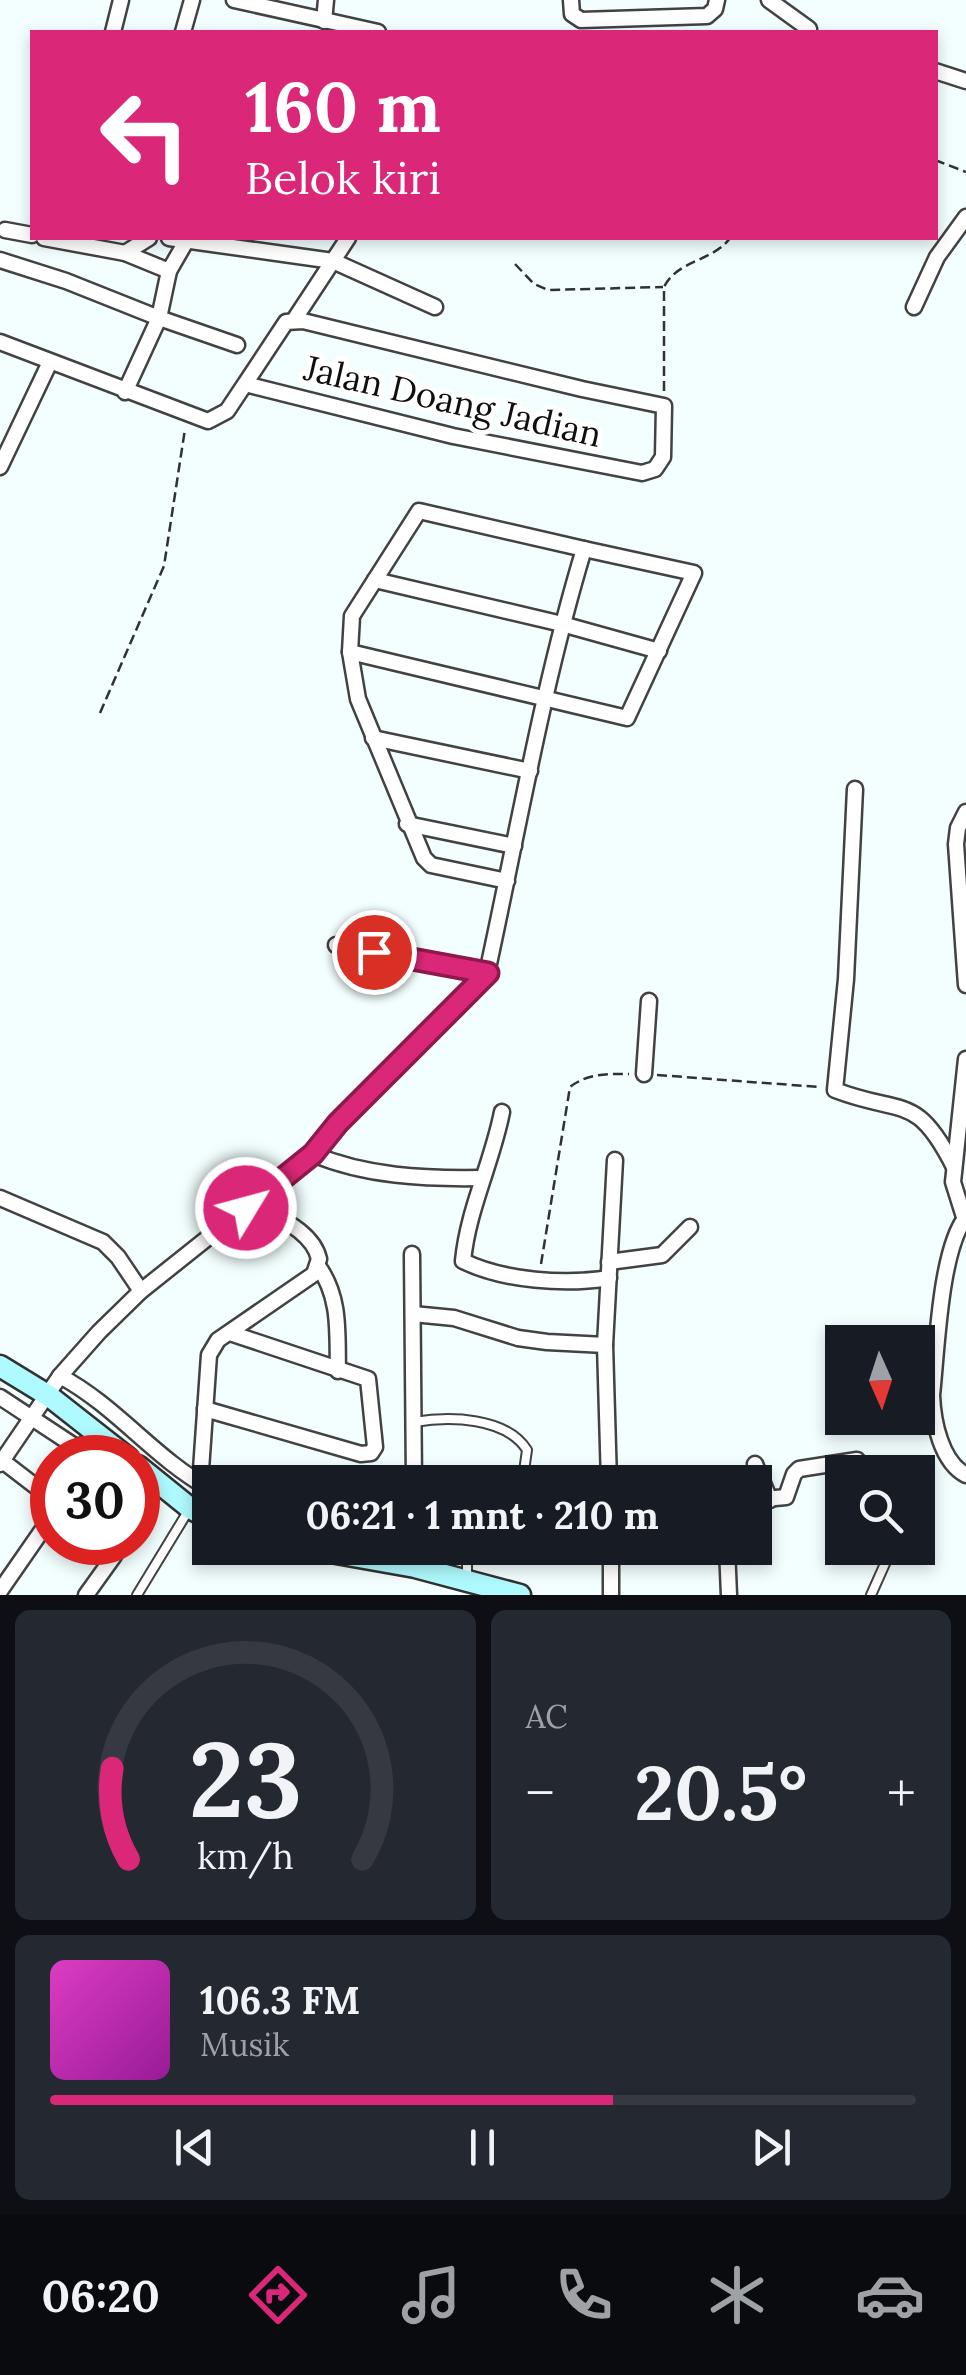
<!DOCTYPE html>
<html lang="id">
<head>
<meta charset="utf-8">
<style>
	:root { --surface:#171b24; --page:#242831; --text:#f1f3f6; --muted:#9ea1a6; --line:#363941; --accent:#db2777 }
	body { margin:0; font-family:Lora,serif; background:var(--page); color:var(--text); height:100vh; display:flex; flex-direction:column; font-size:38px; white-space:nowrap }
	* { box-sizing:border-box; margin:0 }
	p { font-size:32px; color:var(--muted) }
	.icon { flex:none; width:55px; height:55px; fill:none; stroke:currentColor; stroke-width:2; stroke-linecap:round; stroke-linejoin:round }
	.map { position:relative; height:1595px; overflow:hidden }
	.side { display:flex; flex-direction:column; gap:15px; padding:15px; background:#0d0f14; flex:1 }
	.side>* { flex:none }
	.top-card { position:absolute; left:30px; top:30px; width:908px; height:210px; border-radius:0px; box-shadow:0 5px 15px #0003; background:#db2777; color:#fff; overflow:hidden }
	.needle { width:65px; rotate:177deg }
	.tools { position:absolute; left:825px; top:1325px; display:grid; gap:20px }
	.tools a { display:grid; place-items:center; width:110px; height:110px; border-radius:0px; background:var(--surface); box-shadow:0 5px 15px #0003; font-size:50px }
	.speed { position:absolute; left:30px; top:1435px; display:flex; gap:20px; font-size:50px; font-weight:700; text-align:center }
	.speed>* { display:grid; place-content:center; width:130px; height:130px; border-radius:50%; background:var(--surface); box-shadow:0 5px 15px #0003; line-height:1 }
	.speed .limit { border:15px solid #d22; background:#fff; color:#111 }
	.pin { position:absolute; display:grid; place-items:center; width:85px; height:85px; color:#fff; margin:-42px; border:5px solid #fff; border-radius:50%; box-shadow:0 2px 10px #0007 }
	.me { position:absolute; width:110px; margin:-55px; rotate:53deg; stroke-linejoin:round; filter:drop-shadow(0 0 8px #0008) }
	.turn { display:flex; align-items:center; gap:35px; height:210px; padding:0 50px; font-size:45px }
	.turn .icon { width:130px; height:130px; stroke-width:2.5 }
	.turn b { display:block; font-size:70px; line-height:85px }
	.big { font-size:75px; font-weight:800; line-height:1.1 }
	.side .widget { flex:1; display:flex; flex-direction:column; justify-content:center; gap:15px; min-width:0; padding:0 35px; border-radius:15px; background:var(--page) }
	.side .dial { align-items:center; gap:0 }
	.dial svg { height:260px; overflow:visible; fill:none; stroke:var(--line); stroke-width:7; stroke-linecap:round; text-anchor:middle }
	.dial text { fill:var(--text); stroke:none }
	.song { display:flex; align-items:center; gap:30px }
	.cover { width:120px; height:120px; border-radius:15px; background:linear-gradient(135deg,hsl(310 70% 55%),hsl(300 70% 35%)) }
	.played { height:10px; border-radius:5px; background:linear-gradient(90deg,var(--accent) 65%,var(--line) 65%) }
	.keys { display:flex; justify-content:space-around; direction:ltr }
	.heat { display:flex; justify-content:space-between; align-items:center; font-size:55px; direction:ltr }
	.side .tiles { flex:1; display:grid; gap:15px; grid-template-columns:1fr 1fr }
	.widget:last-child { grid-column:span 2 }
	.trip { position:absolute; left:192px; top:1465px; width:580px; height:100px; border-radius:0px; background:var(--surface); box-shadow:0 5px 15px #0003; font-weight:800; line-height:100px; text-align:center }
	.dock { display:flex; height:160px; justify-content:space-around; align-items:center; background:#090b0e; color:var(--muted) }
	.dock .icon { width:70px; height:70px }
	.dock .active { color:var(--accent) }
	.dock b { font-size:45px; color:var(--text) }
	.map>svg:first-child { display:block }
</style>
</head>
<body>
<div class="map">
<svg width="966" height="1595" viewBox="0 0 966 1595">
	<rect width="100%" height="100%" fill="#f2fffe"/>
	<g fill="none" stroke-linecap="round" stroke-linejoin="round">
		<g stroke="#424242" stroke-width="12">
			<g id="lane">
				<path d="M414,1422C450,1416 506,1417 527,1450L524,1471"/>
				<path d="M467,1578V1548"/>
				<path d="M137,1595L190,1508"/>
				<path d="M871,1595L892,1548"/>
			</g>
		</g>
		<g stroke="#424242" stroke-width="19">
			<g id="street">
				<path d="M234,0L378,32"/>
				<path d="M571,0L572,14L581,20L707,16L715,9L717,0"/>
				<path d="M769,0L809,29"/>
				<path d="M324,21L326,0"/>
				<path d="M113,32L121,0"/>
				<path d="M183,32L192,0"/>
				<path d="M935,71L966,81"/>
				<path d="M5,230L32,235"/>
				<path d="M44,238L125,253L169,271"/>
				<path d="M169,238L333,261L435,307"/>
				<path d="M125,253L149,238"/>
				<path d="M0,260L66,281L159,318L237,345"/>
				<path d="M914,307L937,257L966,217"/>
				<path d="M294,320L348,238"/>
				<path d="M0,342L208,421L227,411L245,384L453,436L642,473L655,469L663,457L664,406L582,389L303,321L286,322L245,384"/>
				<path d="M125,392L159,318L169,271L188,238"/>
				<path d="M0,467L50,362"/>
				<path d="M375,580L562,624L659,651"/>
				<path d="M350,652L627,718L694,573L584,549"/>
				<path d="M373,738L530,771"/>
				<path d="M855,789L846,979L835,1090C903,1116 916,1092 954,1167"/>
				<path d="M966,812L958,828L956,844L966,985"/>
				<path d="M407,824L514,846"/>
				<path d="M336,945L487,973"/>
				<path d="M487,973C518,831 542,688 584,549L419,511L352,616L350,652L358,699L424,858L431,865L507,881"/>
				<path d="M644,1074L649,1001"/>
				<path d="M502,1112C492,1163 468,1209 463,1261C504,1281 565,1285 609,1278"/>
				<path d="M313,1154C365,1176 424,1179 481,1178"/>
				<path d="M0,1198L103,1242L118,1257L141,1291"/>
				<path d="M964,1217L953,1182L966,1059"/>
				<path d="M966,1217C940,1250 937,1350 932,1395C933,1421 941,1462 966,1475"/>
				<path d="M412,1254L414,1482"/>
				<path d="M609,1262L662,1255L690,1227"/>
				<path d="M318,1266C341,1298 337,1333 338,1371"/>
				<path d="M413,1314L454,1318L518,1338L547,1342L605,1345"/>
				<path d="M60,1376C116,1406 154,1458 210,1489"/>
				<path d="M0,1397L76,1447L89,1443L97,1433"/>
				<path d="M205,1409L361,1454L371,1453L375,1447L368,1379L230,1333"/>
				<path d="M0,1459L52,1499"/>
				<path d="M0,1464L60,1376L99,1332L141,1291L313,1154L339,1123L487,973"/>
				<path d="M755,1464L770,1500"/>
				<path d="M609,1482L605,1345L615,1160"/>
				<path d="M200,1484L209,1355L218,1340L314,1274L319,1259C313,1231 276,1217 253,1203"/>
				<path d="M755,1500L786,1497L794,1474L799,1469L857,1460"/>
				<path d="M611,1548V1595"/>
				<path d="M727,1548L729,1595"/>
				<path d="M0,1591L52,1516"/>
				<path d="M86,1595L114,1556V1547L110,1542"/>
			</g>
		</g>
		<g stroke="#313131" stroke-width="25">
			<g id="secondary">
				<path d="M0,1366L49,1396L128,1458"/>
				<path d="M138,1466L190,1508L210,1519"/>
				<path d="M308,1548L415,1567L520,1595"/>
			</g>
		</g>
		<g stroke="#313131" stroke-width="2.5" stroke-dasharray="10 5" stroke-linecap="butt">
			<path d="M935,160L966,172"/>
			<path d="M515,264L534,284L548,290L663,287"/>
			<path d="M664,391V287C677,260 714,261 730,238"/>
			<path d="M100,713L164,566L185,429"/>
			<path d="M657,1075L819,1087"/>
			<path d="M541,1264L570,1087C588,1073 608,1074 629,1074"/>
		</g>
		<use href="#lane" stroke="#fff" stroke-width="8"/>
		<use href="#street" stroke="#fff" stroke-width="14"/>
		<use href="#secondary" stroke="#aefafe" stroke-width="20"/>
	</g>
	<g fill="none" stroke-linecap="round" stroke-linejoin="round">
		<g stroke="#8e194d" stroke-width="25">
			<path id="route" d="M246,1208L313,1154L338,1123L488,973L374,952"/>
		</g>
		<use href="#route" stroke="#db2777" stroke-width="18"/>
	</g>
	<g text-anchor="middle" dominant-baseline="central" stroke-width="10" stroke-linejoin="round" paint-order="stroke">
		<g font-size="35" fill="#0f0f0f" stroke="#fff">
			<text transform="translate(453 401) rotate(13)">Jalan Doang Jadian</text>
		</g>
	</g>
</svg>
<div class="tools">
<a><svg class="needle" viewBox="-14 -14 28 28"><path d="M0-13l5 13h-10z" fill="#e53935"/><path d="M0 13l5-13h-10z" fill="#9ea1a6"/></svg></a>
<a><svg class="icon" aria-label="search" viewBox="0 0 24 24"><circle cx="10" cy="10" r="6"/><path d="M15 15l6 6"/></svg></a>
</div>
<div class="speed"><div class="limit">30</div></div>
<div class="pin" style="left:374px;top:952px;background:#d93025"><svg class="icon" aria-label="arrive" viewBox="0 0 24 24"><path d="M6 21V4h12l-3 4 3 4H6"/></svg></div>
<svg class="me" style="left:246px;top:1208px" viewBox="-20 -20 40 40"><circle r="17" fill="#db2777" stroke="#fff" stroke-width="3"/><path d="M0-11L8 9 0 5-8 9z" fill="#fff"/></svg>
<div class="trip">06:21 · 1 mnt · 210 m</div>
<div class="top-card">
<div class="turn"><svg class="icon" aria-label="left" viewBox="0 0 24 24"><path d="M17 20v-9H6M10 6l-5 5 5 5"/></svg><div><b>160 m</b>Belok kiri</div></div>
</div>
</div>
<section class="side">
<div class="tiles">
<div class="widget dial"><svg viewBox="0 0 100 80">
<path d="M14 69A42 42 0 1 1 86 69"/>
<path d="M14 69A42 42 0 0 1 9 41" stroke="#db2777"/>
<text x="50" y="56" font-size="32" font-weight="700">23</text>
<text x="50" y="72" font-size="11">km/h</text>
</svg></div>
<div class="widget"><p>AC</p>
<div class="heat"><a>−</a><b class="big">20.5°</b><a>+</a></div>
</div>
<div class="widget">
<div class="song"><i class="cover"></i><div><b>106.3 FM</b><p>Musik</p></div></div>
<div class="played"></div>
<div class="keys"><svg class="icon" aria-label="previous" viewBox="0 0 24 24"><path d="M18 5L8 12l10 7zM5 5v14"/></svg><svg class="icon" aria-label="pause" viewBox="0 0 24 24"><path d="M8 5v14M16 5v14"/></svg><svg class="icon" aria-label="next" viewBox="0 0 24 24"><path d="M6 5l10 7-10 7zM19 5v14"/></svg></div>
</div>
</div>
</section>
<nav class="dock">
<b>06:20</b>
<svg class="icon active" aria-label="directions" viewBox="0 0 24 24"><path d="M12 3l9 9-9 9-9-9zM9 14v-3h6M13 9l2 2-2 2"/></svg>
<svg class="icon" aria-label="music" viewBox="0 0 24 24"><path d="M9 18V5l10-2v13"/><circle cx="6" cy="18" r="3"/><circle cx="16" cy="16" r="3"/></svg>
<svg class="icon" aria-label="phone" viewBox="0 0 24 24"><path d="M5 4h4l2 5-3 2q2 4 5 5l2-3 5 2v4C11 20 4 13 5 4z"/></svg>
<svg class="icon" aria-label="climate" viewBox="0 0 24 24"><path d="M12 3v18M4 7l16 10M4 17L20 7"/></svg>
<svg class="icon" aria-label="car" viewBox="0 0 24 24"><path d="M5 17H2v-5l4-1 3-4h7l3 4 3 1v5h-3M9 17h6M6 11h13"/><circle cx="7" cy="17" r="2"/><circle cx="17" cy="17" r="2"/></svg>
</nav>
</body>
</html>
